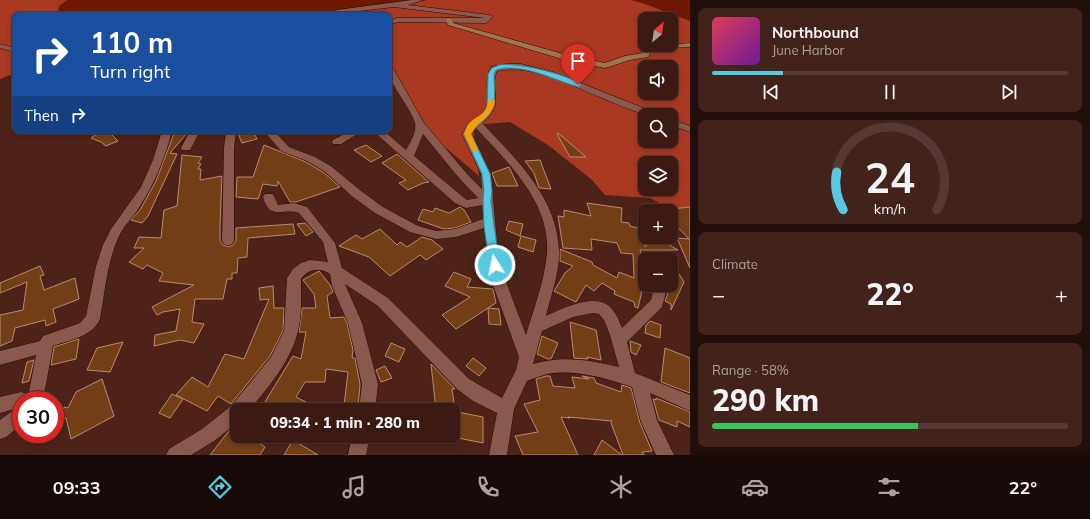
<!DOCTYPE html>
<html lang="en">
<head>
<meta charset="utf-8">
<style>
	:root { --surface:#3a1a13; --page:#41231c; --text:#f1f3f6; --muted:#aba1a0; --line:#543833; --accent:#57c9e2 }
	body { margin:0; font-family:Mulish,sans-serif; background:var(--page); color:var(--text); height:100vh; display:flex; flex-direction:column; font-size:15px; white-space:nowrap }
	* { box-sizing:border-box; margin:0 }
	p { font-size:13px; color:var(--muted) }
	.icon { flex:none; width:22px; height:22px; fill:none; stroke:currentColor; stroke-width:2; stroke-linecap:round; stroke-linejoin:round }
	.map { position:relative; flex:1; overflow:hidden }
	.sheet { display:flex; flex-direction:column; gap:8px; padding:8px; background:#200e0a; width:400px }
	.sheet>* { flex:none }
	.hud { position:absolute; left:12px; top:12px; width:380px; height:122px; border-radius:8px; box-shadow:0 2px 6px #0003,0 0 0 1px var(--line); background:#1a4fa0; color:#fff; overflow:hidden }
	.needle { width:26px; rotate:29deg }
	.fabs { position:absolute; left:638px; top:12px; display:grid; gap:8px }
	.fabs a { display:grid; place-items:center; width:40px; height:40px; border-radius:8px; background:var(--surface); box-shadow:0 2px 6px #0003,0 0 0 1px var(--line); font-size:20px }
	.speed { position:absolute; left:12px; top:391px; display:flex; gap:8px; font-size:20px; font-weight:700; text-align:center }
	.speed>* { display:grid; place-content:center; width:52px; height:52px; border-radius:50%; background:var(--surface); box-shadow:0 2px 6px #0003,0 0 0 1px var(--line); line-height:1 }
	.speed .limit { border:6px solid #d22; background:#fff; color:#111 }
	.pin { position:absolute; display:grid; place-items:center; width:34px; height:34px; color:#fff; margin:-41px -17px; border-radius:50% 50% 50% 0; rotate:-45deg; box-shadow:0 0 4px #0007 }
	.pin .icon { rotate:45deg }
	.me { position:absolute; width:44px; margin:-22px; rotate:350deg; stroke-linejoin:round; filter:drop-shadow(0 0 3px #0008) }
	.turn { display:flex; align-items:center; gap:14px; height:84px; padding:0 12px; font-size:18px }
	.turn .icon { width:52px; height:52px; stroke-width:2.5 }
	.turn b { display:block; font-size:28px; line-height:34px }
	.then { display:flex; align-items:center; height:38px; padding:0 12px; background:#0003; gap:8px; font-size:15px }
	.big { font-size:30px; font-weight:800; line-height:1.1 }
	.sheet .widget { flex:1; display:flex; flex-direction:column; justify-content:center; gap:6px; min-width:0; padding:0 14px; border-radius:8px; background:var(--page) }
	.sheet .dial { align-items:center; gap:0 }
	.dial svg { height:104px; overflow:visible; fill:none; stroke:var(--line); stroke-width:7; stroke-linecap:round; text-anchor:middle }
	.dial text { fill:var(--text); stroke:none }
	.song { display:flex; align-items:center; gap:12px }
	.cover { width:48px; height:48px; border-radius:6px; background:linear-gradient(135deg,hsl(350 70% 55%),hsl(280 70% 35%)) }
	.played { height:4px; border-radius:2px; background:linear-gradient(90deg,var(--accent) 20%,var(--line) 20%) }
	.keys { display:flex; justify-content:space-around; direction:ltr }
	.heat { display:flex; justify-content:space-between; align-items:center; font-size:22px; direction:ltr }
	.charge { height:6px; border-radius:3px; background:linear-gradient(90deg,#34c759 58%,var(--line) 0) }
	.trip { position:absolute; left:230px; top:403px; width:230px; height:40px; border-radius:8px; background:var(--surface); box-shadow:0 2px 6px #0003,0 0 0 1px var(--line); font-weight:800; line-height:40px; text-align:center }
	.tabs { display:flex; height:64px; justify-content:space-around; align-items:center; background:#170a08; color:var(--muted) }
	.tabs .icon { width:28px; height:28px }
	.tabs .on { color:var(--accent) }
	.tabs b { font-size:18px; color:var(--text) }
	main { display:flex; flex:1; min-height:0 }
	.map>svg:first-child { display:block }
</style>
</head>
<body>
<main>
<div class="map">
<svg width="690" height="455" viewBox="0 0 690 455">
	<rect width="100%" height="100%" fill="#4d2319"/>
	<g fill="#6f1905">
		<path d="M67,0H427L406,5L332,15H58V6Z"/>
		<path d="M631,0H690V21L645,4Z"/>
	</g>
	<g fill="#a93920" fill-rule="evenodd">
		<path d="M0,0H67L59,6L58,15H15V73L0,79Z"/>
		<path d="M427,0H631L645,4L690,21V220L650,198L605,195L591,179L548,145L510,122L473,125L479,176L439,142L409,105L389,71V15H332L406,5ZM645,19H671V45H645ZM645,67H671V93H645ZM645,115H671V141H645ZM645,163H671V189H645Z"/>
	</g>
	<g fill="#743f16" stroke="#b88b6f">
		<path d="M101,131H108L118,141L106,146L101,142L91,138Z"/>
		<path d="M175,131L188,132L170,153L177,154L148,216L142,223L131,220L140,210L156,181Z"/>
		<path d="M237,131H253L257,139L242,143Z"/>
		<path d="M558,133L586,157H570L557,134Z"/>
		<path d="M264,145L306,162L323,172L340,187L296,202H290L278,181L277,186L263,184L258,199L236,197L237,177H253Z"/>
		<path d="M366,145L382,156L371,162L354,150Z"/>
		<path d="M397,154L429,182L423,183L408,190L399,183L406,180L382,163Z"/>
		<path d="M182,155L202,157L198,163L201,164L198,169H201L200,180L222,176L220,225V241L223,245L229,247L233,245L236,241V228L293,224L295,234L248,238L247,257L238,258L237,273H232V279H227L223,299H195L192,322L204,324L194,343L180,340L154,346L155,335L176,331L180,309L163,312L157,315L152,307L194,285L159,281L163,273L147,265L143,269L129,262L144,248H134L139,237L161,238L164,210L177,206Z"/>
		<path d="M540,160L551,189L539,188L534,173L525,161Z"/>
		<path d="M509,167L518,186H497L492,173Z"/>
		<path d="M587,203L622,208L621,222L629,223L630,226L645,230V247L656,237L678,250H640L645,269V278L638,308L635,307L634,302L614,294L615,291L602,283L594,291L586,285L576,302L554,291L565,273L573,266L560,261V249L592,262L593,265L617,278L619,272L634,278L633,254L621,253L617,243L591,239L592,250L563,248L558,216L564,217V210L591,216Z"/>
		<path d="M460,207L464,210L471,222L455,228L444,229L418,220L423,209L433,212L435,208L449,213Z"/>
		<path d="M690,207V268L677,238L689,239L671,220V209Z"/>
		<path d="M509,221L523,224L520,236L506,230Z"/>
		<path d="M305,223L313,232L306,236L297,224Z"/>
		<path d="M380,229L397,245L400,242L407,247L422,237L432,240L443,249L426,260L420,255L390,276L369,257L339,246L356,235L362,239Z"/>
		<path d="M521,236L536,240L533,252L518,247Z"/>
		<path d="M40,266L44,275L40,276L44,290L75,278L79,299L53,309L56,322L46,326L45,320L15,328L12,341L0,346V315L23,310L27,282L0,293V283Z"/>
		<path d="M319,271L330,285L333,292L327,296L330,318L344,317L347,323L353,350L352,358H355L360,384L358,408L344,406L348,372L326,369L325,382H305L296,397L321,410H260L293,356L301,359L306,332H299L302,308H316L314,294L303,280Z"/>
		<path d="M454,272L471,279L467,287L493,289L496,303L488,308L499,309L501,325L489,324L488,308L456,329L442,315L470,297L445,286Z"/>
		<path d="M671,273L679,274L684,282L671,310V304L665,301L671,285Z"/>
		<path d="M273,286L274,308H284L283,331L270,356L231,404L218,396L207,411L176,395L192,377L208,387L225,354L244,359L269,299L260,300L259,288Z"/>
		<path d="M650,321L661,325L660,338L645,333L646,325Z"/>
		<path d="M570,322L596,330L601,360L587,357L588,359L574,358Z"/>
		<path d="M542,336L558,343L551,359H548L537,354Z"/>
		<path d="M78,339H79L76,359L51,365L54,347Z"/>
		<path d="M630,341L641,345L636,355L631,352Z"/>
		<path d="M123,342L110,372L87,370L97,348Z"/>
		<path d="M391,343L405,349L399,362L385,356Z"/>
		<path d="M665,348L690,358V393L661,382Z"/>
		<path d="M473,358L486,368L479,376L466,366Z"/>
		<path d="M34,360L29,381L22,383L27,362Z"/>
		<path d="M431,364L455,389H452L455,410H436Z"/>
		<path d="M385,366L392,378L381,382L376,370Z"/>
		<path d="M546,376H550L553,386L575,388L572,377L589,379L582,376L594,378L596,383L621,392L622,385L631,388L640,423L652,451L642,452L644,455H623L611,423L612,421L568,417L570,418L561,417L578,455H523L515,436L538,432L524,404L540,400L536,379Z"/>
		<path d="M102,379L114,416L71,439L66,418L55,425V414L64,408V407L68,408L76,392Z"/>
		<path d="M172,394L183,399L170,418L159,413Z"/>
		<path d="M656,398L690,412V427L677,421V427L659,420L653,399L656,400Z"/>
		<path d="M453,411L483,417V443L453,437Z"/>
		<path d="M237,425V436H249L265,447L260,455H210L228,432Z"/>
		<path d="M293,440L318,455H284Z"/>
		<path d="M602,440L622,455H594Z"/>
	</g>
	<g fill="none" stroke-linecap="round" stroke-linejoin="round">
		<g stroke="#310903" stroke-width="1">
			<g id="street">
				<path d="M412,0H423L408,5L490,15L493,17L486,23L398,22L389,25V21L397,18H485L394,7L324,15L337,10Z"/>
				<path d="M0,44L15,48V52L0,48Z"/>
				<path d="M507,64H521L553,72L656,113L658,115H645C629,109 613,103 597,96C566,83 532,64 497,71C488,93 507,102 482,123C516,159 557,197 559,250C560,272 551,295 546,316C561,309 594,293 609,306C615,311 619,320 622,328L651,300L654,285H668L662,307L627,342L635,373L690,395V411L650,393L657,420L674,455H656L641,422L632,387C606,378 575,369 547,374C540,376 533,379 527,381L514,409L507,455H489L497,413L473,401L457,389L378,306L345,284L362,323L378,384L375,410H359L362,384L348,323L332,286L330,274C320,267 308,269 301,279C301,296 302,315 298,331C291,361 269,387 249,410H237V423L214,441L191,455H166L169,449L202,429L231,406L271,357L284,331L287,278L293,269L301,263L310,260L328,262L323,242L299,213C283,207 270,222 263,197L265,194H273L278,205L294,203L307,207L335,243L342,268L388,298L469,379L502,398L516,370L519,357L489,274L484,228L456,237L436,239L410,232L375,213L353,197L324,171L307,161L281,151L264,131H274L289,147L315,157L332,167L361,191L383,207L418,226L436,231L447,230L455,229L483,219L482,205L466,208L455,203L373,131H384L406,150C410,143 417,132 415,123C409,103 389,88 389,66L393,68L424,123L467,174L482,189L481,174L462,134C468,124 481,118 486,108C491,95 483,81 491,67ZM476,128C507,162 550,201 547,252C545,280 534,308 526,335L503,274L497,243L491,174L472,134ZM423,134L459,178L478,198L467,200L463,197L414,156ZM593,313L599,314L604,320L609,332L619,367C590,360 561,355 533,364L542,331L573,317Z"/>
				<path d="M671,119L690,126V132L671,125Z"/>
				<path d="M162,131H172C165,158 155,183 140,206C134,217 124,225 119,236C107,262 105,291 100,319C92,337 70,340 53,346L43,400H21V425L6,437L0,439V420L15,409L0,413V397L21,392L27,394L28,397L36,355L0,365V351L40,341L43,336L80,323L86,316L96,266L103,245L111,229L141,187L153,160Z"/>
				<path d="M190,131H200L190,150H182L181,148Z"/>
				<path d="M226,131H236L234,148V241L232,244L228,246L224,244L222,241L224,148Z"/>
				<path d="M350,131H362L341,144H333L332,142L333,140Z"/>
				<path d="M352,436H370L366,455H348Z"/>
			</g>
		</g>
		<g stroke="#310903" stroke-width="1">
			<path id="secondary" d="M449,18L451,19L453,23L567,55L605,63L625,56L642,53L645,47H648L690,43V47L665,48L651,51L648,57L630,60L605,68L562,59L448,25L446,20Z"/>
		</g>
		<use href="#street" fill="#8a594e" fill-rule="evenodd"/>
		<use href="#secondary" fill="#9e744c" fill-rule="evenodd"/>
	</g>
	<path fill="#57c9e2" stroke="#398393" d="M499,65C516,62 568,74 582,85L578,87C554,80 521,62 496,70L494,74C494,89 498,107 486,118C480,124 475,126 471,134L490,174L492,190L491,200L494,226L500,265L498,267H491L490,265L484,226L483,200L484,190L482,174L464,134L469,124L482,115L487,107L488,74L492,68Z"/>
	<path fill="#f59e0b" d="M491,99L495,101C493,117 477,121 471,134L478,150L477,151H472L464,134C465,131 466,128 468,125C475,115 486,117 488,101Z"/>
</svg>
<div class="fabs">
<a><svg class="needle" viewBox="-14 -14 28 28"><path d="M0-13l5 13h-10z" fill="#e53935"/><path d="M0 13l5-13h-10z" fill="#aba1a0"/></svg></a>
<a><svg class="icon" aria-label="sound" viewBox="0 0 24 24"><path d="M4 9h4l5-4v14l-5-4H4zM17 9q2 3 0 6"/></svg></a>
<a><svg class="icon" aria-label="search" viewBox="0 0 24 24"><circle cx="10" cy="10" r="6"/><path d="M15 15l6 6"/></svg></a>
<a><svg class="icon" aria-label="layers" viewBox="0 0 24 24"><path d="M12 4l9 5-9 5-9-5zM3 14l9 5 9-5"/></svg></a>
<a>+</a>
<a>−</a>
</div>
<div class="speed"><div class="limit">30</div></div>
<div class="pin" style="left:578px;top:85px;background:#d93025"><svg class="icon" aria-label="arrive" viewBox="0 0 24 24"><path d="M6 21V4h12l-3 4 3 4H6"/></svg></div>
<svg class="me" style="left:495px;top:265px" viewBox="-20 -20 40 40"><circle r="17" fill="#57c9e2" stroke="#fff" stroke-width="3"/><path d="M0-11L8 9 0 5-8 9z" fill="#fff"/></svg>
<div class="trip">09:34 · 1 min · 280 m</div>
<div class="hud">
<div class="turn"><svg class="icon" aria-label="right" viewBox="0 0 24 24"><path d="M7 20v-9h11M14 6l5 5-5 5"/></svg><div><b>110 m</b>Turn right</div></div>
<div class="then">Then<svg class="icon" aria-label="right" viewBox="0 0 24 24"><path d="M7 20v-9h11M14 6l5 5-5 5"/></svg></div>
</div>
</div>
<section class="sheet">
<div class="widget">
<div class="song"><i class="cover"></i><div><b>Northbound</b><p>June Harbor</p></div></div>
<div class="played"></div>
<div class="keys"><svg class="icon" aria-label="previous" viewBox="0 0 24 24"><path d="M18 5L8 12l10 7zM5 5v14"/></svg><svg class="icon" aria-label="pause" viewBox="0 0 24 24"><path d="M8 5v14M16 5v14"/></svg><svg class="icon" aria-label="next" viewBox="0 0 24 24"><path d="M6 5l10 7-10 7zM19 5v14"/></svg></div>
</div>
<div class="widget dial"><svg viewBox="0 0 100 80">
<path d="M14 69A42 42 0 1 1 86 69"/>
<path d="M14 69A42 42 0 0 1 9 40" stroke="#57c9e2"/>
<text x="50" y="56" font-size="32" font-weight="700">24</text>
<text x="50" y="72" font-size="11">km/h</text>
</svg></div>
<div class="widget"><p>Climate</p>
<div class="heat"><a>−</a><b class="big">22°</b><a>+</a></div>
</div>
<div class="widget"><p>Range · 58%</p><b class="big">290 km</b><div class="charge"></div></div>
</section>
</main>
<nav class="tabs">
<b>09:33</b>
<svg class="icon on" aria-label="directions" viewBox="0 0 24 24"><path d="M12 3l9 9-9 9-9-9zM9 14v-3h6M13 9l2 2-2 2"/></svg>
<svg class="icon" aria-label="music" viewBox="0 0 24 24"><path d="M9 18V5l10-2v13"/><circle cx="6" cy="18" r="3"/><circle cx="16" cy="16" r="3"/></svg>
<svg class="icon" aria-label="phone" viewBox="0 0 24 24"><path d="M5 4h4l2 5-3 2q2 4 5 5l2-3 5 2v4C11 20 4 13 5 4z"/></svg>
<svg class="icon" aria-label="climate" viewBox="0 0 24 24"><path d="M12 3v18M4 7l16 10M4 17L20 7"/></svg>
<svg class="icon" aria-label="car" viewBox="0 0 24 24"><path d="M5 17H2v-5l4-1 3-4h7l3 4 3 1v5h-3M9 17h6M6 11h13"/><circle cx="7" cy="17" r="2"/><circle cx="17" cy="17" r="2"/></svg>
<svg class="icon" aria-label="filters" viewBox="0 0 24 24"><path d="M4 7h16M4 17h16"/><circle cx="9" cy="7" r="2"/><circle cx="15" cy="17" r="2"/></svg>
<b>22°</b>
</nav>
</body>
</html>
